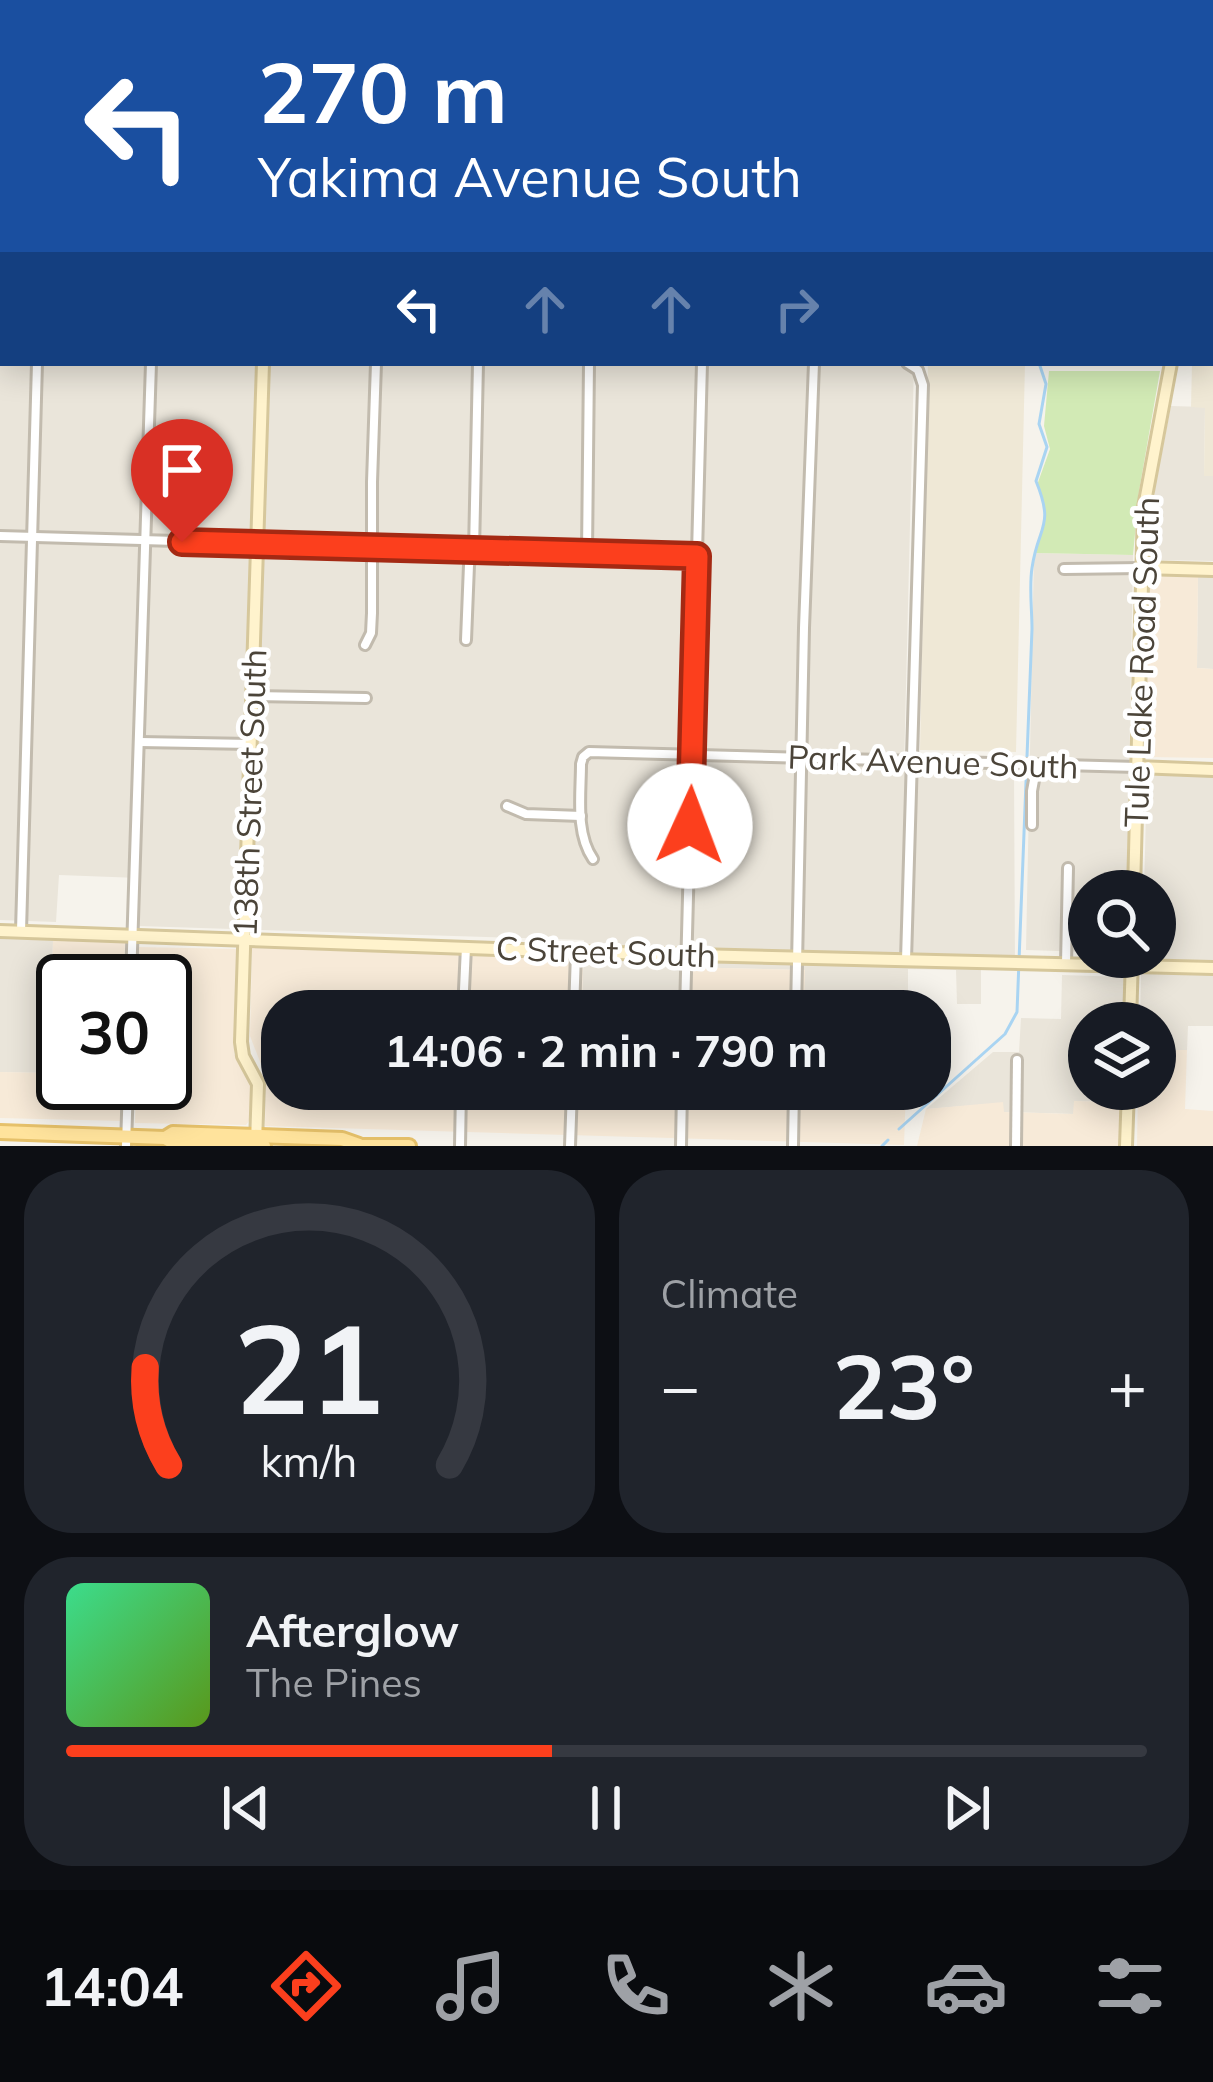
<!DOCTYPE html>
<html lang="en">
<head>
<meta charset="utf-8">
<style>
	:root { --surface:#171b24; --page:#20242c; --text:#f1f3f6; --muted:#9ea1a6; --line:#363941; --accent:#fc3f1d }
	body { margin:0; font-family:Mulish,sans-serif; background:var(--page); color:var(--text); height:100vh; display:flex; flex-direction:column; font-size:45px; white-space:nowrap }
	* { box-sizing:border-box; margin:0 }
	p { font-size:39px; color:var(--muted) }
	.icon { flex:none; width:66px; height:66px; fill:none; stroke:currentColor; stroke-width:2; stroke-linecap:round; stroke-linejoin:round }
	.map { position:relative; height:1146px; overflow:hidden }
	.sheet { display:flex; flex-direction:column; gap:24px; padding:24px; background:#0d0f14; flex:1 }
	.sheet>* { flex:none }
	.guide { position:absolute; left:0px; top:0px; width:1215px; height:366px; box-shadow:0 6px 30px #0003; background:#1a4fa0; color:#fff; overflow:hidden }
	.buttons { position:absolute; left:1068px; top:870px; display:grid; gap:24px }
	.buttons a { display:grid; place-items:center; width:108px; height:108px; border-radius:50%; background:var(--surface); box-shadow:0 6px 30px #0003; font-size:60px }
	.speed { position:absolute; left:36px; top:954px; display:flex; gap:24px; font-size:60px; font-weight:700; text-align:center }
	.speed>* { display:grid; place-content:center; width:156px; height:156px; border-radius:50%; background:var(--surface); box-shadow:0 6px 30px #0003; line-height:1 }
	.speed .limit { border:6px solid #111; border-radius:18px; background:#fff; color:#111 }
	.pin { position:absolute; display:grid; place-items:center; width:102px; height:102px; color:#fff; margin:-123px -51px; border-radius:50% 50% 50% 0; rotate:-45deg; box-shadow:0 0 12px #0007 }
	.pin .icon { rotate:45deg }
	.me { position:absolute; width:132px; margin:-66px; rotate:2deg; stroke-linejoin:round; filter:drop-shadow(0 0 9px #0008) }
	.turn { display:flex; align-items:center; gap:42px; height:252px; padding:0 60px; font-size:54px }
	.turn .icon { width:156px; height:156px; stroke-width:2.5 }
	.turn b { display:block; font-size:84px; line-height:102px }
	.lanes { display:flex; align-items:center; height:114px; padding:0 60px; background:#0003; justify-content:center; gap:60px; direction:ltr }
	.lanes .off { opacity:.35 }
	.big { font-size:90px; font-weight:700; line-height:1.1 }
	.sheet .card { flex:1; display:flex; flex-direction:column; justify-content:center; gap:18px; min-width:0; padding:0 42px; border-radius:48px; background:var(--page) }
	.sheet .dial { align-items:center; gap:0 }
	.dial svg { height:312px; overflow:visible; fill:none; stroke:var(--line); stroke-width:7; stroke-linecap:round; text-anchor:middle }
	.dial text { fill:var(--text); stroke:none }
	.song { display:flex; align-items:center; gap:36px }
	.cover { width:144px; height:144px; border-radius:18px; background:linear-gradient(135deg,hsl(150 70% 55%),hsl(90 70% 35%)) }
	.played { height:12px; border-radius:6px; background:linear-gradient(90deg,var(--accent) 45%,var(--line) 45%) }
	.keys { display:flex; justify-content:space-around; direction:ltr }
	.heat { display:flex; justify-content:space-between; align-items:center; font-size:66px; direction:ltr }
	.sheet .tiles { flex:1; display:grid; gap:24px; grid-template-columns:1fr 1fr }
	.card:last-child { grid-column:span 2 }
	.trip { position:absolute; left:261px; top:990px; width:690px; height:120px; border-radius:48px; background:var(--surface); box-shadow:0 6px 30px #0003; font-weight:700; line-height:120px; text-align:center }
	.dock { display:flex; height:192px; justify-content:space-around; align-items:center; background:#090b0e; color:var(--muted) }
	.dock .icon { width:84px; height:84px }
	.dock .on { color:var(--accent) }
	.dock b { font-size:54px; color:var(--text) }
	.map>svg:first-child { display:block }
</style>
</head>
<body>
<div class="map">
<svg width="1213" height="1146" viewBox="0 0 1213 1146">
	<rect width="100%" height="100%" fill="#f6f3ec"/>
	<g fill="#eae5da">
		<path d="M0,0H1064V3H3V363H914L904,768L1014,771L1015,968L981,970V1004H957L956,970L908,969V1011H804V970L681,967L679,1011L582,1009L584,940L138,926L139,878L59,875L56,922L0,920Z"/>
		<path d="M1171,406L1205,407L1204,475L1213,476V561L1158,560L1154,557L1155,487Z"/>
		<path d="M1034,553L1133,555L1127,891H1089V952L1026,950Z"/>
		<path d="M1198,575H1213V669L1197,668Z"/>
		<path d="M1147,774L1213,776V961L1143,959V957H1155V891H1144Z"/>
		<path d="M0,939L53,940L49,1073L0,1072Z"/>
		<path d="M1141,973L1213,975V1026H1188L1187,1050H1155V1023H1140Z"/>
		<path d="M1062,975L1125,977L1124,1023H1089V1089H1122L1121,1102L1075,1101L1074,1114L1003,1112V1103L926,1109L993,1052H1019L1021,1018L1061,1019Z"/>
	</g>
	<g fill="#f7ead8">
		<path d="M1149,574L1198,575L1197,668L1213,669V758L1146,757Z"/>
		<path d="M53,940L125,942L124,981H63V1083H121L120,1121L0,1118V1072L49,1073Z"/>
		<path d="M139,947L238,949L234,1054L251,1082V1118L246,1125L135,1123L136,1083H165V981H138Z"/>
		<path d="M252,948L583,958L582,1009L637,1011H282V1089H906L904,1145L265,1126L266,1077L250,1036Z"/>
		<path d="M680,967L805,970L804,1011H679Z"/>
		<path d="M1155,1050H1187L1185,1109L1213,1111V1146H1137L1138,1089H1155Z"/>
		<path d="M1074,1101L1121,1102L1120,1146H917L926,1109L1003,1102L1004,1112L1073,1114Z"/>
	</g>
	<g fill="#efe8d6">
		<path d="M1213,289V476H1204L1205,408L1191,407L1192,363H1212Z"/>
		<path d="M928,363H1025L1016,752L920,750Z"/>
	</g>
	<path fill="#d2eab5" d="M1049,371H1160L1139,491L1133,555L1036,553C1044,523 1050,516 1037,485L1050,449L1044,426Z"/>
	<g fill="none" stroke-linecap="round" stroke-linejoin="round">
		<g stroke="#a9d4f2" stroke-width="3">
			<path d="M1071,3V0"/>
			<path d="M899,1129L1005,1034L1017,1012L1032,629C1032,609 1029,587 1032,568C1038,525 1055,528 1036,481L1047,447L1039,424L1046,384L1039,363"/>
			<path d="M882,1146L888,1140"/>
		</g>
		<g stroke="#c2bbae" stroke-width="14">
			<g id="street">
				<path d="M867,0V3"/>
				<path d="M56,3V0"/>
				<path d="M449,3V0"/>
				<path d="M925,3L926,0"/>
				<path d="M1016,3L1017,0"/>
				<path d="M1119,3V0"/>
				<path d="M0,24H3"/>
				<path d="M0,136H3"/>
				<path d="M1212,174H1213"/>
				<path d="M0,337H3"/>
				<path d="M0,536L696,556"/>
				<path d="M587,553L589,363"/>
				<path d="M1064,569L1142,568"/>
				<path d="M466,640L469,565L474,551L478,363"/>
				<path d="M365,645L371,633L372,613V482L376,363"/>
				<path d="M252,696L366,698"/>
				<path d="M140,742L251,744"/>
				<path d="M507,806L526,814L581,816"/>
				<path d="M1032,825V791L1037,764"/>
				<path d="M593,859C575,833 581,794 581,764L583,757L589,752L1137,767"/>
				<path d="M21,931L37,363"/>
				<path d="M906,960L923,385L918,370L907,363"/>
				<path d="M1066,964L1068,868"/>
				<path d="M131,981L151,363"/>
				<path d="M463,1011L466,947"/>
				<path d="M574,1011L576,953"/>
				<path d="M685,1011L702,363"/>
				<path d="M796,1011L804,628L814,363"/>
				<path d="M126,1146L128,1083"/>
				<path d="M460,1146L461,1089"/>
				<path d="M570,1146L572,1089"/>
				<path d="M681,1146L682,1089"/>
				<path d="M793,1146L794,1089"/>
				<path d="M1016,1146L1017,1060"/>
			</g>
		</g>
		<g stroke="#d6c79b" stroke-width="16">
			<g id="secondary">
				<path d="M275,3V0"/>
				<path d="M1195,3V0"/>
				<path d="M1142,568L1213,570"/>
				<path d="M1137,767L1213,770"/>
				<path d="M1134,891L1144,507L1171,363"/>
				<path d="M0,931L576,952L1213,968"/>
				<path d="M1130,1023L1132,957"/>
				<path d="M256,1143L258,1084L243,1056L241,1042L263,363"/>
				<path d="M1126,1146L1128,1089"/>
			</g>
		</g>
		<g stroke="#e6c16a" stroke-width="18">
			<g id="primary">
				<path d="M0,1132L165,1138L172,1142L264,1146"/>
				<path d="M165,1138L173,1133L342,1139L359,1145"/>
				<path d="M355,1146H409"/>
			</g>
		</g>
		<use href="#street" stroke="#fff" stroke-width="8"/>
		<use href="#secondary" stroke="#fff3cd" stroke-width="10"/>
		<use href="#primary" stroke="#ffe39c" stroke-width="12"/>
	</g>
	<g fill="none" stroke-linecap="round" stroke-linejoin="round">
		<g stroke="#a42913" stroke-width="30">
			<path id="route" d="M182,542L697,556L690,826"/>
		</g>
		<use href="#route" stroke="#fc3f1d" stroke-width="21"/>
	</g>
	<g text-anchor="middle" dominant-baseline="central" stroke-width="9" stroke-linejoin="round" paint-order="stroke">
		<g font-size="33" fill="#4b4439" stroke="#fff">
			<text transform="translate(1141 662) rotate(-88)">Tule Lake Road South</text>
			<text transform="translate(933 761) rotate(2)">Park Avenue South</text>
			<text transform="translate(249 793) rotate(-88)">138th Street South</text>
			<text transform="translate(606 951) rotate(2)">C Street South</text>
		</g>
	</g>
</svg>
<div class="buttons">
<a><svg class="icon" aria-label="search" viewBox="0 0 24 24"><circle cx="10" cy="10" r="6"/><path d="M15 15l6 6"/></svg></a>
<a><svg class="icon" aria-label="layers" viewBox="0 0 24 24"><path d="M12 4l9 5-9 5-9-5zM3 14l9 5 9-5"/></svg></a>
</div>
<div class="speed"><div class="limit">30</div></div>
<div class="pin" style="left:182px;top:542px;background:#d93025"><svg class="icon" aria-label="arrive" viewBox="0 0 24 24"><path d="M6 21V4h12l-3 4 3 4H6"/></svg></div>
<svg class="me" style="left:690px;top:826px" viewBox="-20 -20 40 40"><circle r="19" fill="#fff"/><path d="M0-13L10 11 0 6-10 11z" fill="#fc3f1d"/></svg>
<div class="trip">14:06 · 2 min · 790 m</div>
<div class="guide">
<div class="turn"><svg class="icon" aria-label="left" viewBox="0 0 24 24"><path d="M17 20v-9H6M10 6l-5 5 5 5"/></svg><div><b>270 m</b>Yakima Avenue South</div></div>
<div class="lanes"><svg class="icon" aria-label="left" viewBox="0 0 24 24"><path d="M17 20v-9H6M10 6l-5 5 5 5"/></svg><svg class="icon off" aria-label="ahead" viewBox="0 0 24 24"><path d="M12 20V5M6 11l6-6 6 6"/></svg><svg class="icon off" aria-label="ahead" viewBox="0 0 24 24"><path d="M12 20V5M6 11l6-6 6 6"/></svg><svg class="icon off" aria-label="right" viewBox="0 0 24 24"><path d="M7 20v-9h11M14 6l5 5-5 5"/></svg></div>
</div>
</div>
<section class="sheet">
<div class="tiles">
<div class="card dial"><svg viewBox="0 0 100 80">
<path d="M14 69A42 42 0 1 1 86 69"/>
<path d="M14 69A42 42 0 0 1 8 44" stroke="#fc3f1d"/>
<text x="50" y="56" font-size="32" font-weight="700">21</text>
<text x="50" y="72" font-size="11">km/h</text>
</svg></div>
<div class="card"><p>Climate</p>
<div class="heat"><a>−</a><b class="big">23°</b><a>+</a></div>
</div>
<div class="card">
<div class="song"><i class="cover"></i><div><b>Afterglow</b><p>The Pines</p></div></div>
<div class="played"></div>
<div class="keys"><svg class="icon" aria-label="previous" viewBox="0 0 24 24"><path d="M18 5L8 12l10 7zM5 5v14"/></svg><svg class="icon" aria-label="pause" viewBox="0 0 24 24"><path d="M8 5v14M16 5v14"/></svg><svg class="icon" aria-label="next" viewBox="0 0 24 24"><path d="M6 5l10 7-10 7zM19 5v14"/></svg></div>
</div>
</div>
</section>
<nav class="dock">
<b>14:04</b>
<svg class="icon on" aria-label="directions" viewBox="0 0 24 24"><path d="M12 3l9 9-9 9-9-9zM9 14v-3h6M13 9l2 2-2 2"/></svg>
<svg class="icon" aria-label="music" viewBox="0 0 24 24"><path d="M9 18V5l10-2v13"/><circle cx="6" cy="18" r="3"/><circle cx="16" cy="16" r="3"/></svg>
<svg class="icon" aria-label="phone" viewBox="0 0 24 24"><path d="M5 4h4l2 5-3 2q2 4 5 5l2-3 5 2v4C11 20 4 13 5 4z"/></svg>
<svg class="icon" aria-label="climate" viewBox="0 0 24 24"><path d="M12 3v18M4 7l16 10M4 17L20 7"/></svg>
<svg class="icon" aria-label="car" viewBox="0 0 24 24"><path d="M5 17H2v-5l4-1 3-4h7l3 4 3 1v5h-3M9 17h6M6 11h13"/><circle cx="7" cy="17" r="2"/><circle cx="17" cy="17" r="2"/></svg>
<svg class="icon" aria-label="filters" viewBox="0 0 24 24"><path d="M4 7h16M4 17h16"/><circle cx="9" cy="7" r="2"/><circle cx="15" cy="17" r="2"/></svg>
</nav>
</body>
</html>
